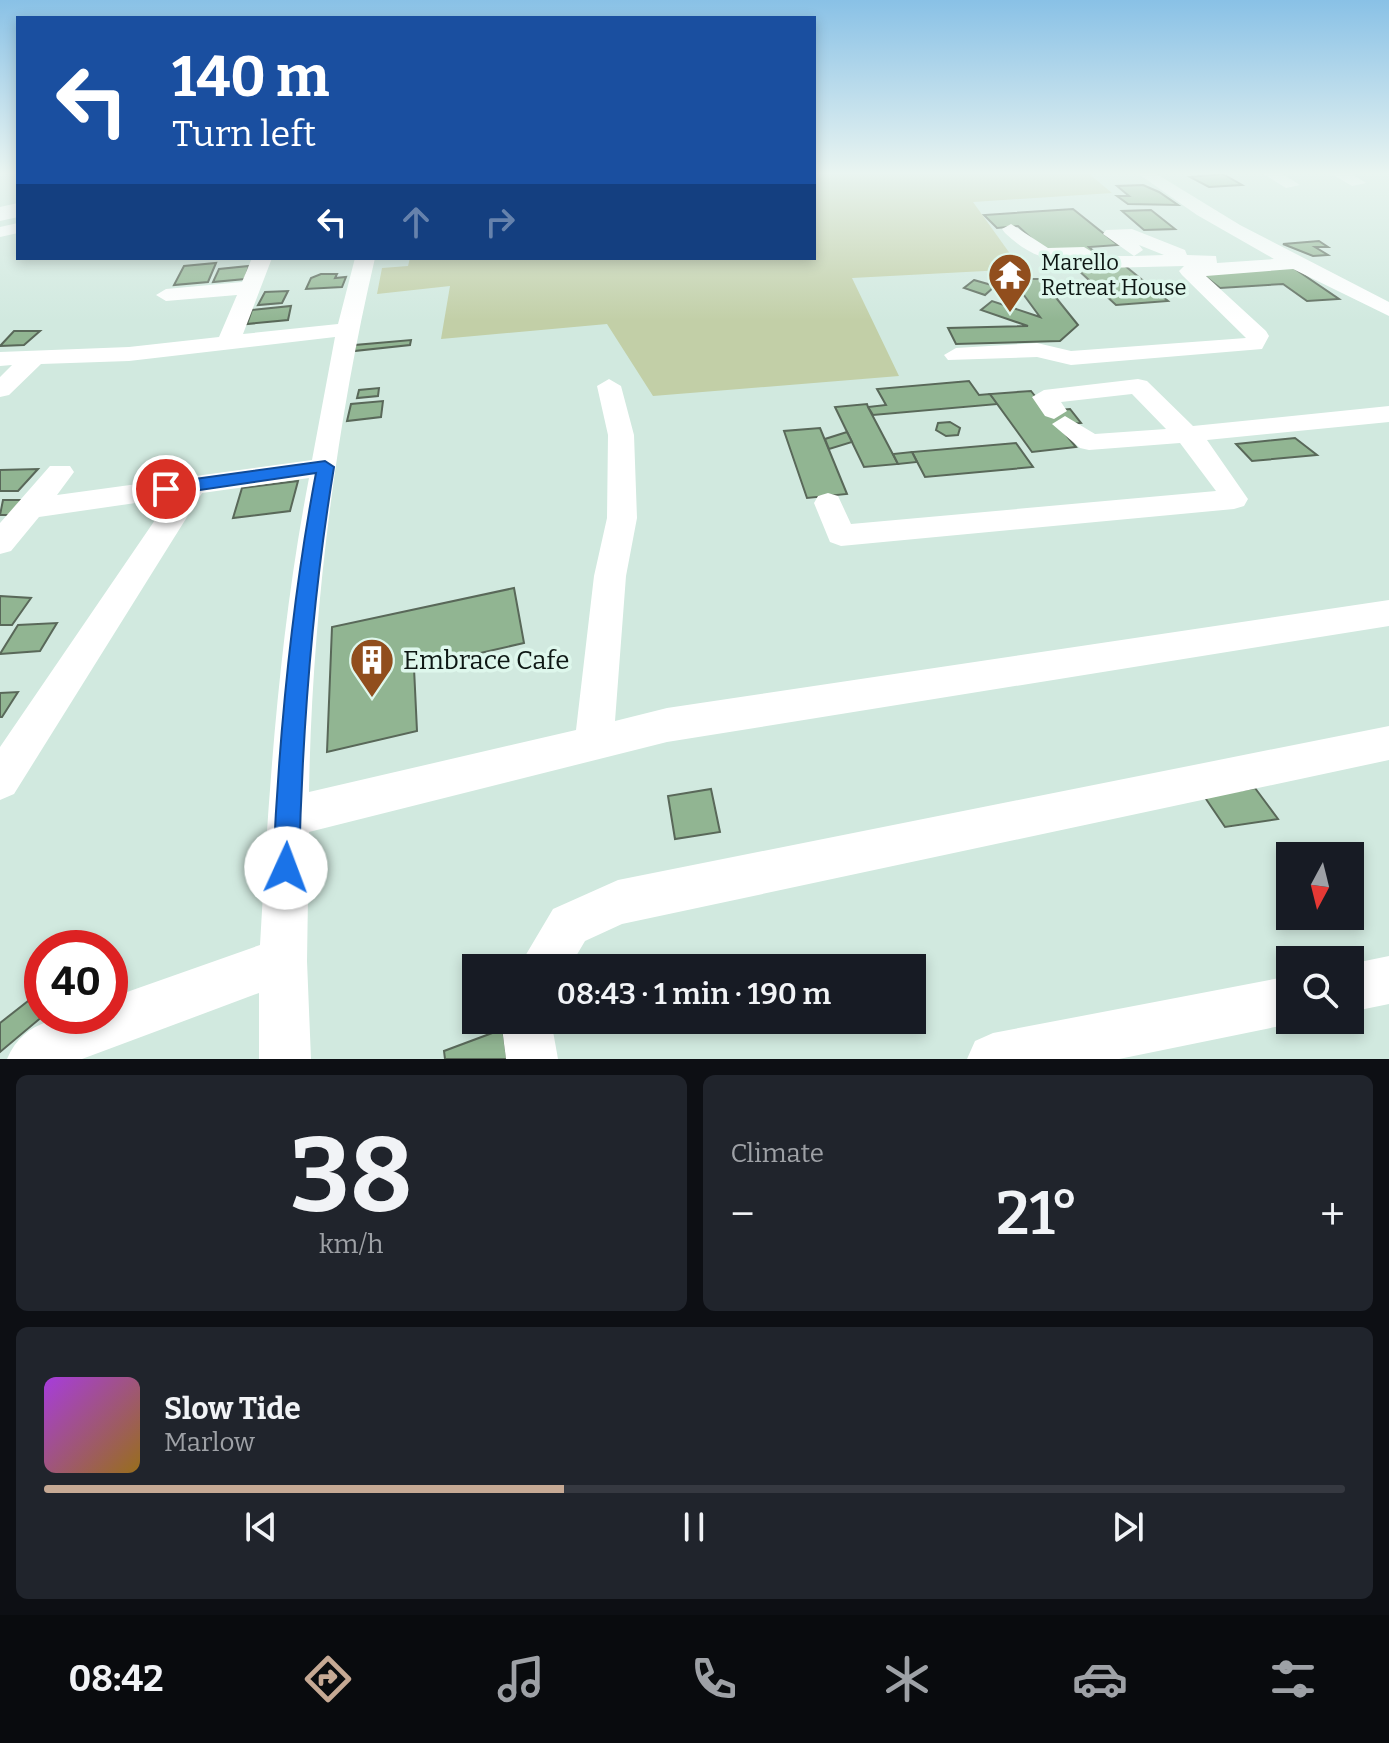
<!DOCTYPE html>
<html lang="en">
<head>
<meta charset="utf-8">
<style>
	:root { --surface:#171b24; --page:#20242c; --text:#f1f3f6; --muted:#9ea1a6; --line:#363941; --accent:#c6a994 }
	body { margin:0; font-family:Bitter,serif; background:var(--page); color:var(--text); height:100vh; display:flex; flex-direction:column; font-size:30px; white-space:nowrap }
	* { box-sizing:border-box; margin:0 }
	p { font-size:26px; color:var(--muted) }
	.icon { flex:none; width:44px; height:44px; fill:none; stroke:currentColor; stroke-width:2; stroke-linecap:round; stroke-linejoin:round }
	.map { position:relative; height:1059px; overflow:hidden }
	.details { display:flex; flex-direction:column; gap:16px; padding:16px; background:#0d0f14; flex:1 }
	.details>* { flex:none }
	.hud { position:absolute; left:16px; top:16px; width:800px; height:244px; border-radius:0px; box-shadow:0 4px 12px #0003; background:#1a4fa0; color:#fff; overflow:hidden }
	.needle { width:52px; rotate:187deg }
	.buttons { position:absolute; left:1276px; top:842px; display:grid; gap:16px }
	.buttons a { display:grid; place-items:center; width:88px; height:88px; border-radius:0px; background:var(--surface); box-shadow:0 4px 12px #0003; font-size:40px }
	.speed { position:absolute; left:24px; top:930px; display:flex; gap:16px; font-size:40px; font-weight:700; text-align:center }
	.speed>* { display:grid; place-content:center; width:104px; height:104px; border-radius:50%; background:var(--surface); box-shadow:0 4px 12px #0003; line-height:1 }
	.speed .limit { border:12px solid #d22; background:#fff; color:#111 }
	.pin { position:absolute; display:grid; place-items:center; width:68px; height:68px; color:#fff; margin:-34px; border:4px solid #fff; border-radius:50%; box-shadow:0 2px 8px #0007 }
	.me { position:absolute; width:88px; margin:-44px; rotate:2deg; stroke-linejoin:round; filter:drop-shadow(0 0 6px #0008) }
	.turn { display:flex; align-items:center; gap:28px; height:168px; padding:0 24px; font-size:36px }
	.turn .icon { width:104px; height:104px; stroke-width:2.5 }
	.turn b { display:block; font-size:56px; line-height:68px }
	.lanes { display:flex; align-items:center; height:76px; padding:0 24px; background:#0003; justify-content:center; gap:40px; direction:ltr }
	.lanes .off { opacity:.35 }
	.big { font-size:60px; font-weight:600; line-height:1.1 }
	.details .tile { flex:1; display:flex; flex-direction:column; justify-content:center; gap:12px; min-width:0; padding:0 28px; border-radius:12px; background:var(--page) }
	.details .dial { align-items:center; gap:0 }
	.dial b { font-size:104px; line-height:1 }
	.song { display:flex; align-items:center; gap:24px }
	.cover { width:96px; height:96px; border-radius:12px; background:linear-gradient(135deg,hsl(280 70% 55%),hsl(40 70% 35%)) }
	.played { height:8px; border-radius:4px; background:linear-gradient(90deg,var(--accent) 40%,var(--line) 40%) }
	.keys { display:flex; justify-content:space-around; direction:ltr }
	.heat { display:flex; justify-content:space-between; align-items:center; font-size:44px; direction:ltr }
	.details .tiles { flex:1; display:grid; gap:16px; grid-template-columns:1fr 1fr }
	.tile:last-child { grid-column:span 2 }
	.trip { position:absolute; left:462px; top:954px; width:464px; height:80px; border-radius:0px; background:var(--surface); box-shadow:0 4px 12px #0003; font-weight:600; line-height:80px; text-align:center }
	.tabs { display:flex; height:128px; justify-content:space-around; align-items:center; background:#090b0e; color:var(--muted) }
	.tabs .icon { width:56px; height:56px }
	.tabs .active { color:var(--accent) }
	.tabs b { font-size:36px; color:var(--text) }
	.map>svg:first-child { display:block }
</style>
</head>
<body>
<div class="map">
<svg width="1389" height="1059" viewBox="0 0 1389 1059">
	<rect width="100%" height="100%" fill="#d1e9df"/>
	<path fill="#c2cfa7" d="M814,173H1088L1112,193L973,202L1021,269L852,278L899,376L653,396L607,324L441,339L450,286L377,294L382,268L408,266L410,258H814Z"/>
	<g fill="#91b592" stroke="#596859" stroke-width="2">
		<path d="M1223,174L1242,185L1209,187L1190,177Z"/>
		<path d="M1143,185L1159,192L1178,205L1128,204L1117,196H1129L1117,186Z"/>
		<path d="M1073,209L1118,245L1089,247L1097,254L1045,251L1018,226L997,228L984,215Z"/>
		<path d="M1151,210L1175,229L1144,230L1122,211Z"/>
		<path d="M1319,241L1328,247H1315L1328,255L1313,256L1283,244Z"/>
		<path d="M216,263L208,282L174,285L184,266Z"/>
		<path d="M1124,265L1168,301L1116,305L1076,268Z"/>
		<path d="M249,266L245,279L213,282L219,269Z"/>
		<path d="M1292,267L1339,299L1307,301L1283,284L1220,288L1201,273Z"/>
		<path d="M321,274H337L335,278L346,277L342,287L306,289L311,278Z"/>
		<path d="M1012,279H1041L1078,325L1060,341L956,344L948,328L1028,326L981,310L992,301L1040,317Z"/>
		<path d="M974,280L995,286L985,295L964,288Z"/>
		<path d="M288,291L282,303L258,305L265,292Z"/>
		<path d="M291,306L288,320L247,324L252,310Z"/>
		<path d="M14,331H40L24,345L0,346Z"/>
		<path d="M411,340L410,345L354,351L355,345Z"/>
		<path d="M969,381L979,395L990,394L998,404L873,415L868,407L886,405L877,389Z"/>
		<path d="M379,388L378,396L357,398L359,390Z"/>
		<path d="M1031,391L1047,411L1070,409L1081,423L1058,425L1076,447L1032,452L990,394Z"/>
		<path d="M383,401L381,417L347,421L351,404Z"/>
		<path d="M867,404L868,407L898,464L864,467L835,407Z"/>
		<path d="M950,422L960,428L958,435L946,436L936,430L938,423Z"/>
		<path d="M820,428L847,494L807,498L784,431Z"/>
		<path d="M847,432L852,442L829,449L825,439Z"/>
		<path d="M1295,438L1317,455L1252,461L1236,444Z"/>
		<path d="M1016,443L1033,467L925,477L912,452Z"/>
		<path d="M912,452L917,462L898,464L893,454Z"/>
		<path d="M38,469L18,491H0V470Z"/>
		<path d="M298,481L290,511L233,518L242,488Z"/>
		<path d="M3,500H22L9,515H0Z"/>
		<path d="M514,588L524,643L414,668L417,731L327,752L332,627Z"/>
		<path d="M0,596L31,598L12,625H0Z"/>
		<path d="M57,623L40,651L0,654L18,625Z"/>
		<path d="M18,692L2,717H0V693Z"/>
		<path d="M1255,788L1278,819L1225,827L1204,796Z"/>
		<path d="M711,789L720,832L675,839L668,796Z"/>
		<path d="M37,994L43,1016L0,1052V1023Z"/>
		<path d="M503,1029L507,1059H445L444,1051Z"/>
	</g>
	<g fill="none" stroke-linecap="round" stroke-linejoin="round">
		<g fill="#fff" fill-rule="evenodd">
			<path d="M1137,173H1155L1240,225L1389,302V316L1293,269L1206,276L1266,331L1269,336L1262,349L1071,365L1037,357L948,360L944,355L956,348L1037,343L1071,351L1246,338L1182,275L1179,271L1184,266L1104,268L1094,262L1104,256H1134L1103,234L1106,230L1132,229L1185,250L1187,255L1216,256L1217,263L1274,259L1197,215ZM1139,245L1164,255L1134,256L1143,250Z"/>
			<path d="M1262,173H1281L1300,185L1286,188Z"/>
			<path d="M1330,173H1350L1366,183L1352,186Z"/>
			<path d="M18,223V233L0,237V227Z"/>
			<path d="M1011,224L1048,248L1084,247L1094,253L1091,257C1055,266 1030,257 1005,233L1002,229Z"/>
			<path d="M252,258H272L243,334L338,324L355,258H375C335,429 312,617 309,792L576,730L594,576L607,518L608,435L597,386L609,379L621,386L634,435L637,518L626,576L615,721L667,708L1389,600V626L667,742L309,832L307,961L311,1059H259V993L82,1059H7C26,1015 69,1016 110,1016V998L260,945C269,787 279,634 309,478L202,493L14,794L0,800V747L170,498L39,517L11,551L0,554V523L50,466H70L74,472L57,495L312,460L335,337L129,361L41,364L9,395L0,397V377L12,365L0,366V352L129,347L219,337L237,295L166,301L156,295L166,289L242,282Z"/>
			<path d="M1138,379L1147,381L1193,426L1389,406V422L1207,440L1248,499L1244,506L1234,509L841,546L830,542L814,503L818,496L828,493L838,496L851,524L1216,491L1180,443L1089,450L1080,448L1052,424L1065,416L1095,434L1166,429L1132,394L1061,402L1067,411L1054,419L1045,416L1032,397L1044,390Z"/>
			<path d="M1389,726V760L622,924L585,941L569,968H518L553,909L618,880Z"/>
			<path d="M1389,956V1004L1350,1012V964Z"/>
			<path d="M1290,976V1020H1300L1290,1024L1119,1059H967L975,1041L993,1033Z"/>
			<path d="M501,1020H551L558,1059H506Z"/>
		</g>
		<path fill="#fff" fill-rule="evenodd" d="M18,203V217L0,221V207Z"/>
	</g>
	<linearGradient id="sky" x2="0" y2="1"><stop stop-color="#89c1e6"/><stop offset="0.54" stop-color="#eaf5f1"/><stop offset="1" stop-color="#eaf5f1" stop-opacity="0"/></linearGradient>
	<rect width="1389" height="321" fill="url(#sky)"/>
	<path fill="#1a73e8" stroke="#114b97" stroke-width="2" d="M325,461L334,467C312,600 302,732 299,868L295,877L286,881L277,877L273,868C279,735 291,605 316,473L166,495L157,489L166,483Z"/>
	<defs>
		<g id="temple-pin" transform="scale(2.3)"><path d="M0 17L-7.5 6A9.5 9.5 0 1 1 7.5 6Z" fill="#914e1d" stroke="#def7ec"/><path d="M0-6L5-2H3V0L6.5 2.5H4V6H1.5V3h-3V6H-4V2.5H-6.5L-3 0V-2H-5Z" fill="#fff"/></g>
		<g id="building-pin" transform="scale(2.3)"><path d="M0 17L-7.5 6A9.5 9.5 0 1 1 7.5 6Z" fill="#914e1d" stroke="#def7ec"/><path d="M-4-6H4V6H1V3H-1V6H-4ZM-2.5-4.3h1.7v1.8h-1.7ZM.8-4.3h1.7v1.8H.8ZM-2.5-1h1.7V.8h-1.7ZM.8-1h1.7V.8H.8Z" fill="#fff"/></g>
	</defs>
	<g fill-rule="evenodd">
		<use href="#temple-pin" x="1010" y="275"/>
		<use href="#building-pin" x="372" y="660"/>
	</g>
	<g text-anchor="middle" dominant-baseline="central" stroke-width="7" stroke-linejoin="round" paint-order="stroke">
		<g font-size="22" fill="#0e1714" stroke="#def7ec" text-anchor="start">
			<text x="1041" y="262">Marello<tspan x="1041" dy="25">Retreat House</tspan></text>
		</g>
		<g font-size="26" fill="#0e1714" stroke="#def7ec" text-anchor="start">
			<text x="403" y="660">Embrace Cafe</text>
		</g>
	</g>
</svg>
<div class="buttons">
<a><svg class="needle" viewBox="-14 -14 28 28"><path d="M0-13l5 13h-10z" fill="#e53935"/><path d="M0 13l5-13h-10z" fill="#9ea1a6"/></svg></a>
<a><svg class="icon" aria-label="search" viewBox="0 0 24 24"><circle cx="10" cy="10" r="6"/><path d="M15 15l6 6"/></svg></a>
</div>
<div class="speed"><div class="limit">40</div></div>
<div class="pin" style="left:166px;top:489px;background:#d93025"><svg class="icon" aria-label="arrive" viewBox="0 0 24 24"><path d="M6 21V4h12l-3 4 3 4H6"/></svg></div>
<svg class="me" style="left:286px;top:868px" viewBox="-20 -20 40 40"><circle r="19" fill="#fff"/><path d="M0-13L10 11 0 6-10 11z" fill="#1a73e8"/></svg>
<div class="trip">08:43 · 1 min · 190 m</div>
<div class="hud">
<div class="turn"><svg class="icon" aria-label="left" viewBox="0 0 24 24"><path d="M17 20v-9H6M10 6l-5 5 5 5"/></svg><div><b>140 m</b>Turn left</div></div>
<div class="lanes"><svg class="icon" aria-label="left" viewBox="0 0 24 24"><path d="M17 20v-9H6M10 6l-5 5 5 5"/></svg><svg class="icon off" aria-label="ahead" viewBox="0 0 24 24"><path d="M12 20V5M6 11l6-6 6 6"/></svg><svg class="icon off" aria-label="right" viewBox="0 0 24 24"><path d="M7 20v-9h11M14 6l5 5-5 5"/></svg></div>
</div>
</div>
<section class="details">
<div class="tiles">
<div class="tile dial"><b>38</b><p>km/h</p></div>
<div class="tile"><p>Climate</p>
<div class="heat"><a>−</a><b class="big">21°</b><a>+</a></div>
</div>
<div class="tile">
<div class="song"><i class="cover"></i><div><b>Slow Tide</b><p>Marlow</p></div></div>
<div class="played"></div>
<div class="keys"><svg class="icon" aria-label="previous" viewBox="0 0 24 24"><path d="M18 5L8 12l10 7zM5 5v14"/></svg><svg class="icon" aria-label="pause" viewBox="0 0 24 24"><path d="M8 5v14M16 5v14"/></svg><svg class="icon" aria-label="next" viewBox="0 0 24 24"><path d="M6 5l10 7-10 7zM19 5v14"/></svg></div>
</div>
</div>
</section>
<nav class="tabs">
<b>08:42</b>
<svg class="icon active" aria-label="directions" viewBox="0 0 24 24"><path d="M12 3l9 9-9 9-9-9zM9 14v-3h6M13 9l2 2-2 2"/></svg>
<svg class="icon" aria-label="music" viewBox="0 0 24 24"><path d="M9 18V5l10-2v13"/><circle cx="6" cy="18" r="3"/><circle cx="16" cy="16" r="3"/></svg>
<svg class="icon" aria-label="phone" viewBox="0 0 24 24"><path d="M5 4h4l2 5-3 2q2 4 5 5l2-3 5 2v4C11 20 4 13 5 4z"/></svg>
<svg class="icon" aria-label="climate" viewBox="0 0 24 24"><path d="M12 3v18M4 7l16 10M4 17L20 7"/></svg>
<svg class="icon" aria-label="car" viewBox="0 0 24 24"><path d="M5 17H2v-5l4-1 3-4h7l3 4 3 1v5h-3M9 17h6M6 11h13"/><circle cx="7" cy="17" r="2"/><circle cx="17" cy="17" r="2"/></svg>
<svg class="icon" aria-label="filters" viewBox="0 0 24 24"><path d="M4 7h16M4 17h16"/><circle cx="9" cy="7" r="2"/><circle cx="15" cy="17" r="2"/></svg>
</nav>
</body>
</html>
